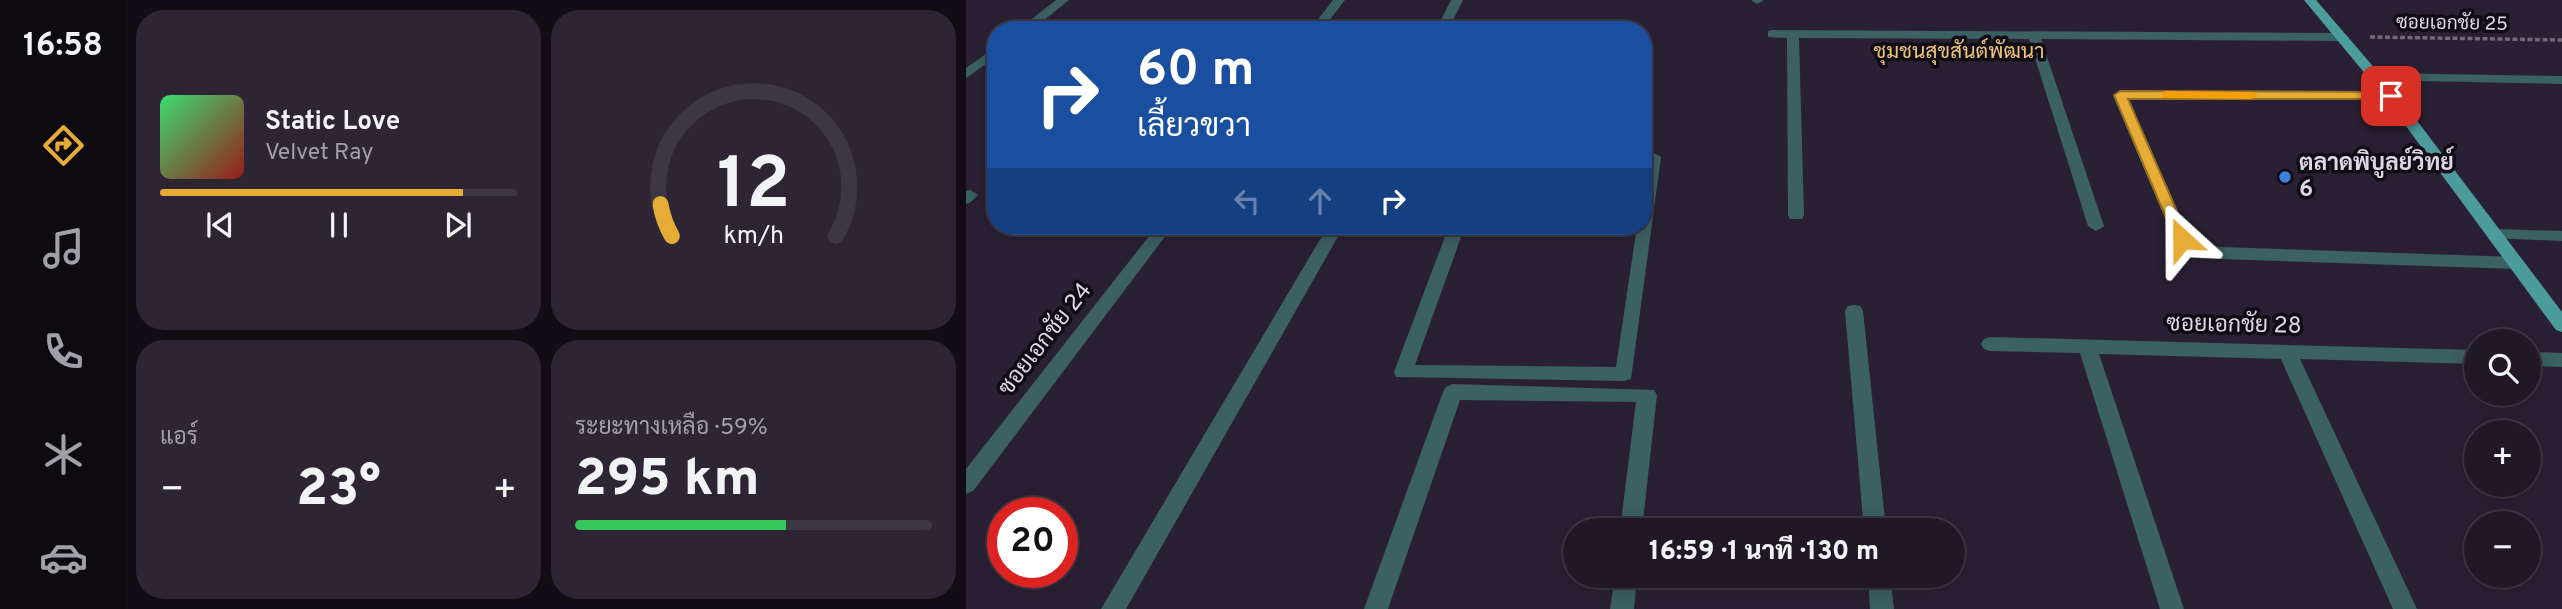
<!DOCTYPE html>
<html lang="th">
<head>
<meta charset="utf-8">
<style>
	:root { --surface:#201827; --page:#2d2533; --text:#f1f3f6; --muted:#a2a0a7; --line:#3d3744; --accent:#e6ac36 }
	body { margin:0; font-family:Overpass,Sarabun,sans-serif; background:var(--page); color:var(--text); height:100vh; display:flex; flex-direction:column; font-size:26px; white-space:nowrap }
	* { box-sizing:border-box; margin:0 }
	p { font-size:23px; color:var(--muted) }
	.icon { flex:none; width:38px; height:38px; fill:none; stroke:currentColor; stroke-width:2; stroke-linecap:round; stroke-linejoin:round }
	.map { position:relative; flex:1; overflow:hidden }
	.sheet { display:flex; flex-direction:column; gap:10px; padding:10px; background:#120d15; width:840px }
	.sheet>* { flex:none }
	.top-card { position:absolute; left:21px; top:21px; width:665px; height:214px; border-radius:28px; box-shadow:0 4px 18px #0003,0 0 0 2px var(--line); background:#1a4fa0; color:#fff; overflow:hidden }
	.controls { position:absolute; left:1498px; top:329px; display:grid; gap:14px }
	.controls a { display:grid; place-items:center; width:77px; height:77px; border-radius:50%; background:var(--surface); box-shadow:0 4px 18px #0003,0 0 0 2px var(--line); font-size:35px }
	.speed { position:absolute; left:21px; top:497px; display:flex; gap:14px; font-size:35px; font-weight:700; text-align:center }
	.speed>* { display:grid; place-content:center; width:91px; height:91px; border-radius:50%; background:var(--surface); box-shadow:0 4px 18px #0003,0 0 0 2px var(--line); line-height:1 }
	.speed .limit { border:10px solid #d22; background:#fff; color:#111 }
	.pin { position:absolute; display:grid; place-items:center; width:60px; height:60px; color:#fff; margin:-30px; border-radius:14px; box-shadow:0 4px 10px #0006 }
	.me { position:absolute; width:77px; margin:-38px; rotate:336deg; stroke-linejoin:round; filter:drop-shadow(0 0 5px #0008) }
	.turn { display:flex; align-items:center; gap:24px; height:147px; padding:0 35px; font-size:32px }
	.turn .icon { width:91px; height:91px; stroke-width:2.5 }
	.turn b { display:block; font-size:49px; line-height:60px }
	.lanes { display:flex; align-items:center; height:66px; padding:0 35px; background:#0003; justify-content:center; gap:35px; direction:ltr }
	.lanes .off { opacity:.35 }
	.big { font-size:52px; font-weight:800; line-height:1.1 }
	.sheet .widget { flex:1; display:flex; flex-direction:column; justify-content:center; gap:10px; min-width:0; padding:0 24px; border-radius:28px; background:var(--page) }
	.sheet .dial { align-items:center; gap:0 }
	.dial svg { height:182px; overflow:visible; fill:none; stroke:var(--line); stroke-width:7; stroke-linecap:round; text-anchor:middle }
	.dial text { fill:var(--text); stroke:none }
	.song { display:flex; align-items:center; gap:21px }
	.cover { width:84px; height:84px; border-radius:10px; background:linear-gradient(135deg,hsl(140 70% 55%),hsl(0 70% 35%)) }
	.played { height:7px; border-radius:4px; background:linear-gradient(90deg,var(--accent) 85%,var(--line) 85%) }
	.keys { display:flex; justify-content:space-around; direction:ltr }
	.heat { display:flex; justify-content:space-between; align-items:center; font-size:38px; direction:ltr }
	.charge { height:10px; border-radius:5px; background:linear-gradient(90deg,#34c759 59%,var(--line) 0) }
	.sheet .tiles { flex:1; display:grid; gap:10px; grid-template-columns:repeat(2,1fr) }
	.trip { position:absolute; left:597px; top:518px; width:402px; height:70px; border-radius:35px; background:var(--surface); box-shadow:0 4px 18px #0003,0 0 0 2px var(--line); font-weight:800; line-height:70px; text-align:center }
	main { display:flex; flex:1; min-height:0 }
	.tabs { display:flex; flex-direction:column; width:126px; justify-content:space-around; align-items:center; background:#0d0a10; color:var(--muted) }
	.tabs .icon { width:49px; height:49px }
	.tabs .selected { color:var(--accent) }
	.tabs b { font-size:32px; color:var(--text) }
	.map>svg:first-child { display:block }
</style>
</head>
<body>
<main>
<nav class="tabs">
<b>16:58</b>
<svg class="icon selected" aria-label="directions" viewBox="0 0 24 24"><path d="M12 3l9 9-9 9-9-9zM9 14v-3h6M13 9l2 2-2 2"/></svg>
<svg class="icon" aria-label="music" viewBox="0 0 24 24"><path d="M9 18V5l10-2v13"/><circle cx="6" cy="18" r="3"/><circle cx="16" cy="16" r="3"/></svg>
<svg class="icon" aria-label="phone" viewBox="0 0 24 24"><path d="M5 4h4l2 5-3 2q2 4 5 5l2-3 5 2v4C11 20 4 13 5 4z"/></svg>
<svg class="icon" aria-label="climate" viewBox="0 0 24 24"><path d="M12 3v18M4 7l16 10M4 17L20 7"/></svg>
<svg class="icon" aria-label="car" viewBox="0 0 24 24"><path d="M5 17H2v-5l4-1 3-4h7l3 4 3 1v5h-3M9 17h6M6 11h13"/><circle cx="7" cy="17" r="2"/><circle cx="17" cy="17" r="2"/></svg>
</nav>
<section class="sheet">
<div class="tiles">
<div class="widget">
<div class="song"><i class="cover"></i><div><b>Static Love</b><p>Velvet Ray</p></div></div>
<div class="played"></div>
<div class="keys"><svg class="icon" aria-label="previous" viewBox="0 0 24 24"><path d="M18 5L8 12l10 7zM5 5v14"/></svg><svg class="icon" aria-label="pause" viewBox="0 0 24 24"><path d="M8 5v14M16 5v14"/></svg><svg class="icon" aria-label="next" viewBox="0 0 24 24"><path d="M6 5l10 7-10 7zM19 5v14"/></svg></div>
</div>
<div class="widget dial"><svg viewBox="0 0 100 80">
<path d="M14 69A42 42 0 1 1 86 69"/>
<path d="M14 69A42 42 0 0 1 9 55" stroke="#e6ac36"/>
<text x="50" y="56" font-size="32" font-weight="700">12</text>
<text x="50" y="72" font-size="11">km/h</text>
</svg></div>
<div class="widget"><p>แอร์</p>
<div class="heat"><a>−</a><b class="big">23°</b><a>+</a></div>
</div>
<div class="widget"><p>ระยะทางเหลือ · 59%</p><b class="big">295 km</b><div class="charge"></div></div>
</div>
</section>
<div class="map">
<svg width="1596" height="609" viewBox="0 0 1596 609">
	<rect width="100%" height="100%" fill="#2a2034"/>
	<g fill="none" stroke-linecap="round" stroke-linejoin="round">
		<path stroke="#71697a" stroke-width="3.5" stroke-dasharray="5 2.5" stroke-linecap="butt" d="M1404,37L1596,40"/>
		<path fill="#3c6162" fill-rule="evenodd" d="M1154,91L1425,92L1432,96L1425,100L1162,99L1223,236L1238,244L1254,247L1551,257L1559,263L1551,269L1254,259L1228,253L1208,239L1147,95Z"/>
		<g fill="#3c6162" fill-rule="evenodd">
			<path d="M90,0H103L66,30H52Z"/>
			<path d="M367,0H379L356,30H344Z"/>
			<path d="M485,0H497L482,30H470Z"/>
			<path d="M785,0H797V1L791,4Z"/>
			<path d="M806,30L1377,33L1383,37L1377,41L1075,39L1138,226L1130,231L1122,226L1063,39L833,38L838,215L836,219H824L822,215L821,38L802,37V31Z"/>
			<path d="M30,47V57L0,78V68Z"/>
			<path d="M1409,73L1596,76V84L1404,80L1402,77Z"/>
			<path d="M677,153H688L695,157L665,379L658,381L430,377L428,372L483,226H499L449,365L650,367L671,226H677L680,161H677Z"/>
			<path d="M4,190L12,195L5,202L0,204V191Z"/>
			<path d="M191,226H207L7,491L0,494V469Z"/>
			<path d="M362,226H378L160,609H135Z"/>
			<path d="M1529,229L1596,231V241L1523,238L1521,234Z"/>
			<path d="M888,305L894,306L897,311L920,530H898L879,311L882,306Z"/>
			<path d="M1024,337L1510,350V364L1334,359L1451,609H1427L1315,359L1133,354L1218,609H1194L1114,353L1024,351L1018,349L1015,344L1018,339Z"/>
			<path d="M1563,352L1596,353V367L1563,366Z"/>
			<path d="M487,384L688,390L691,395L676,530H654L670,402L494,400L422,609H398L477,392L480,387Z"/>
			<path d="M649,576H671L668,609H644Z"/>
			<path d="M902,576H924L928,609H904Z"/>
		</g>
		<path fill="#4c9c9e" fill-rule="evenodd" d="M1338,0H1350L1430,93L1596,312V332L1590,330L1420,99Z"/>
	</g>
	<path fill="#e6ac36" stroke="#967023" stroke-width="2" d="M1154,91L1425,92L1431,96L1425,99H1162L1223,239L1216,244L1209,239L1148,95Z"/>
	<path fill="#f59e0b" d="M1200,91L1286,92L1292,95L1286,99L1196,98V92Z"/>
	<circle fill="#3f7fe0" stroke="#100c15" stroke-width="2.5" cx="1319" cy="177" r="7"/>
	<g text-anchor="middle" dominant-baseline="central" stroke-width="7" stroke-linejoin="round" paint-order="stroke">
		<g font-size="19" fill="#ddd7e4" stroke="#100c15">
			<text transform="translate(1486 24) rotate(1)">ซอยเอกชัย 25</text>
		</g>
		<g font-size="21" fill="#ecc47d" stroke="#100c15">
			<text x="993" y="52">ชุมชนสุขสันต์พัฒนา</text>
		</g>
		<g font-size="23" font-weight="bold" fill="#ddd7e4" stroke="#100c15" text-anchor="start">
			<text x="1333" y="164">ตลาดพิบูลย์วิทย์<tspan x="1333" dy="26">6</tspan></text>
		</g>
		<g font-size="23" fill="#ddd7e4" stroke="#100c15">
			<text transform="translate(1268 326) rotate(1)">ซอยเอกชัย 28</text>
			<text transform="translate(80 340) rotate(-52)">ซอยเอกชัย 24</text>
		</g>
	</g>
</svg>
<div class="controls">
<a><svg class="icon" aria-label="search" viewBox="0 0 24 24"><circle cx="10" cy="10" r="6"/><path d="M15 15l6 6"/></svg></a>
<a>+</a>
<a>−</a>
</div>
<div class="speed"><div class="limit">20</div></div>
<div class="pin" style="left:1425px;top:96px;background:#d93025"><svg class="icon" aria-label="arrive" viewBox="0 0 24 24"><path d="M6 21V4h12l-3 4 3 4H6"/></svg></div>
<svg class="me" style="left:1216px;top:239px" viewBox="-20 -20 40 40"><path d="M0-17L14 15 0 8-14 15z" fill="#e6ac36" stroke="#fff" stroke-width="4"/></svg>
<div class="trip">16:59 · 1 นาที · 130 m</div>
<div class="top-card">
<div class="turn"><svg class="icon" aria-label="right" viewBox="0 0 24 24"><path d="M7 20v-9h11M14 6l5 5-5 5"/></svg><div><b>60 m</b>เลี้ยวขวา</div></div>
<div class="lanes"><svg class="icon off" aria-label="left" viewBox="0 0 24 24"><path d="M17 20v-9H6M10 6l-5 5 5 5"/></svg><svg class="icon off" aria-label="ahead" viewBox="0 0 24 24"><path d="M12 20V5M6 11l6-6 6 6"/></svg><svg class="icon" aria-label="right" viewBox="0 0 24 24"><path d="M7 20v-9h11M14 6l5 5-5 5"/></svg></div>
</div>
</div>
</main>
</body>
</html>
